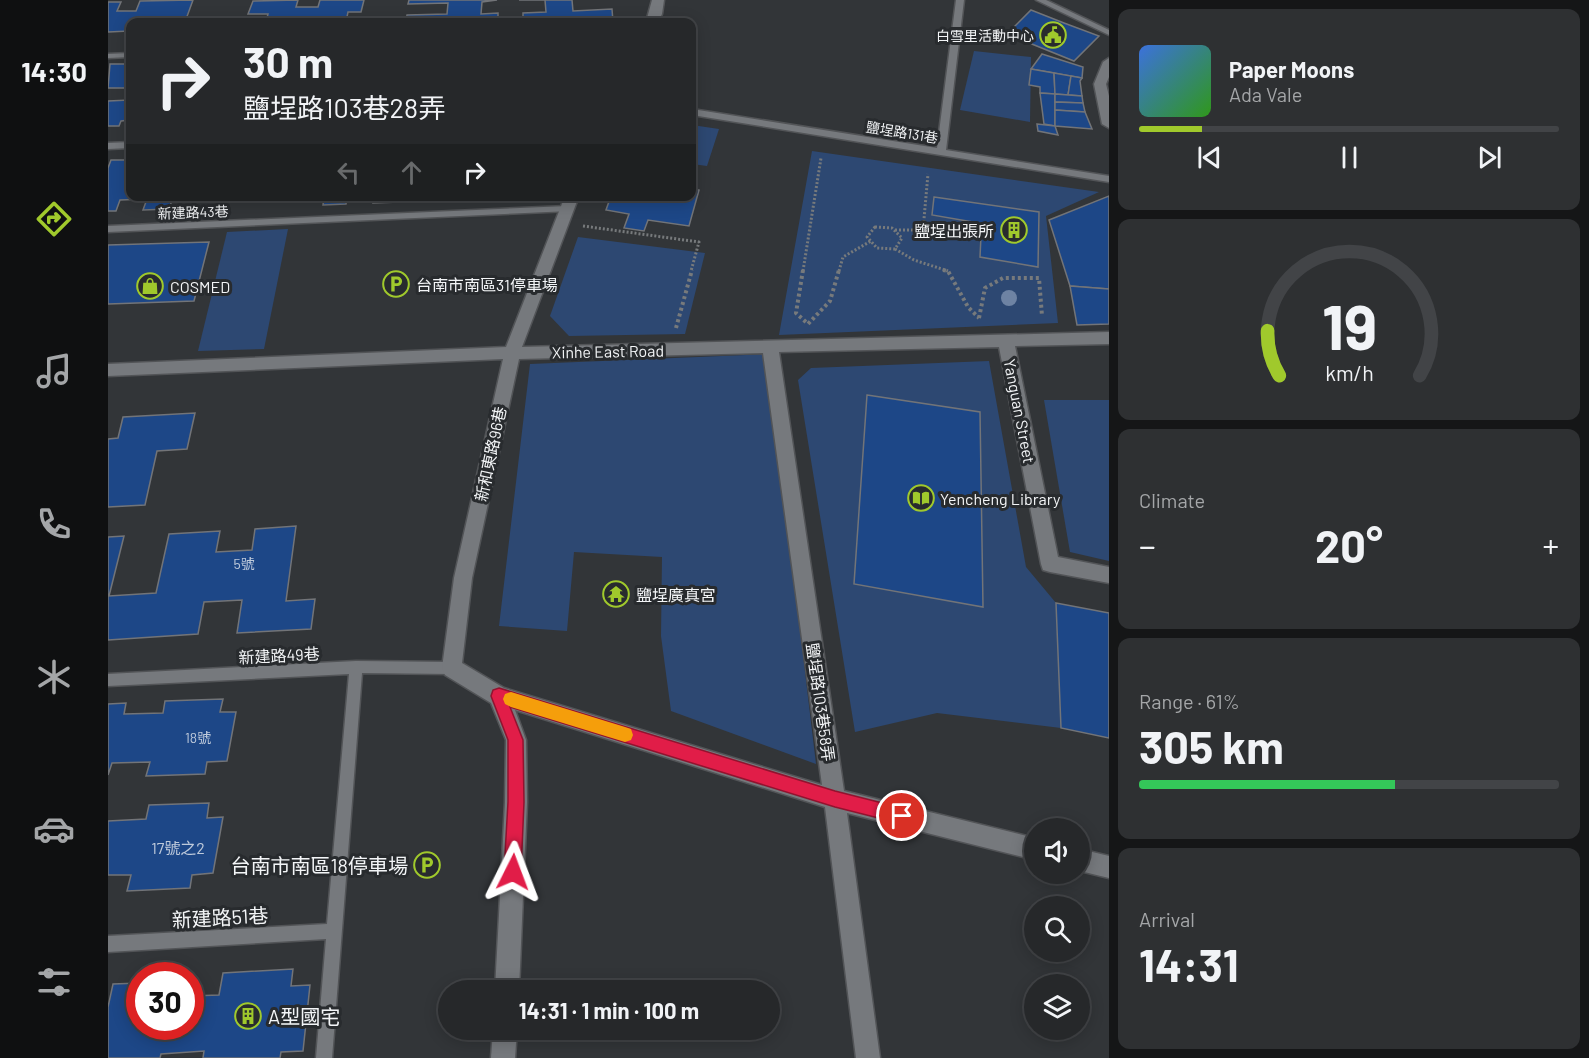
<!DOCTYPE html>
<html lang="en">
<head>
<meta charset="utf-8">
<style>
	:root { --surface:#26282a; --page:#2e3032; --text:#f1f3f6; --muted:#a4a6a8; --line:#424447; --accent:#a0c92c }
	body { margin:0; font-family:Barlow,"Noto Sans TC",sans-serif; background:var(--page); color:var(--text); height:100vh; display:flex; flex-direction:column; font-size:22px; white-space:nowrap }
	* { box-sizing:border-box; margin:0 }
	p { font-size:20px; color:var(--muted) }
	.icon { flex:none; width:33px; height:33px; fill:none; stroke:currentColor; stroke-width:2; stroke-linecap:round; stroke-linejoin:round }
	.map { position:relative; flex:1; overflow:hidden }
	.details { display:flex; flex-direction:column; gap:9px; padding:9px; background:#151617; width:480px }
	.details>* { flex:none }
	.top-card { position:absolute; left:18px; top:18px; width:570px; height:183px; border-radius:12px; box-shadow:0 3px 15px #0003,0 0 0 2px var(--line); background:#26282a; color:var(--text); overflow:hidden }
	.tools { position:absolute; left:916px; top:818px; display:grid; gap:12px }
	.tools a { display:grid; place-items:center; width:66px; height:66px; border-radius:50%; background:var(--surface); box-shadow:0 3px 15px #0003,0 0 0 2px var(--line); font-size:30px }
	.speed { position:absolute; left:18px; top:962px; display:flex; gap:12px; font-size:30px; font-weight:700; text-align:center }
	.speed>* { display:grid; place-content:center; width:78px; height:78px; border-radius:50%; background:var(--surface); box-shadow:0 3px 15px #0003,0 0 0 2px var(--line); line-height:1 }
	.speed .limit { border:9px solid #d22; background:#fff; color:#111 }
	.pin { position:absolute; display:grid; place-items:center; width:51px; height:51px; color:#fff; margin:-26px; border:3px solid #fff; border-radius:50%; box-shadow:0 2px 6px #0007 }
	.me { position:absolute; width:66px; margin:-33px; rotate:3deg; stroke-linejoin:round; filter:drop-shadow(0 0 4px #0008) }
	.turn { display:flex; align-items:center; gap:21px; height:126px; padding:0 18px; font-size:27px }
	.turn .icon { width:78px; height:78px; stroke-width:2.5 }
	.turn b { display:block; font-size:42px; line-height:51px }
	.lanes { display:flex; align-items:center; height:57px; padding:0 18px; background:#0003; justify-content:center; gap:30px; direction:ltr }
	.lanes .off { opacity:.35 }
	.big { font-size:45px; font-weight:700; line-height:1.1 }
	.details .widget { flex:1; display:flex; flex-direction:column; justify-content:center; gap:9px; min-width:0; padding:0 21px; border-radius:12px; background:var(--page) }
	.details .dial { align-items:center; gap:0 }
	.dial svg { height:156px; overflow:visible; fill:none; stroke:var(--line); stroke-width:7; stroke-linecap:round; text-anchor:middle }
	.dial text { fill:var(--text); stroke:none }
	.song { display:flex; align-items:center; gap:18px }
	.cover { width:72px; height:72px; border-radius:9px; background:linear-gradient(135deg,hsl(220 70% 55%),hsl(110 70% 35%)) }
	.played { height:6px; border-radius:3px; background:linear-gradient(90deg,var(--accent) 15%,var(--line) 15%) }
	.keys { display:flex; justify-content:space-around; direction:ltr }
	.heat { display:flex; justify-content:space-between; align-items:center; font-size:33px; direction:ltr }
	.charge { height:9px; border-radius:4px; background:linear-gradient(90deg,#34c759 61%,var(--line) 0) }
	.trip { position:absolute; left:330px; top:980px; width:342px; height:60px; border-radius:30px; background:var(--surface); box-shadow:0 3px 15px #0003,0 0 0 2px var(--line); font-weight:700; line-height:60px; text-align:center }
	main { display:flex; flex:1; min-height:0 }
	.tab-bar { display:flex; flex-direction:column; width:108px; justify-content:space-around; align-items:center; background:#0f1011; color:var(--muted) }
	.tab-bar .icon { width:42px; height:42px }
	.tab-bar .on { color:var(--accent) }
	.tab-bar b { font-size:27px; color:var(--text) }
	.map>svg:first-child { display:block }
</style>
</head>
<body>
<main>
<nav class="tab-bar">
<b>14:30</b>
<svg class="icon on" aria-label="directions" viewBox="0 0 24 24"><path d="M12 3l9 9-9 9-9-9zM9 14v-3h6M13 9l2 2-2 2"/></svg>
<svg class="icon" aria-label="music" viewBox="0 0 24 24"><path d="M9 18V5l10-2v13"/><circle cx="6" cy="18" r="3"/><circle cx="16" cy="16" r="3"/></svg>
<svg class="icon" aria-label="phone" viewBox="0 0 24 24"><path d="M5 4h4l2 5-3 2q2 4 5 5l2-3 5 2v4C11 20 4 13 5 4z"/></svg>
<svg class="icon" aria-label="climate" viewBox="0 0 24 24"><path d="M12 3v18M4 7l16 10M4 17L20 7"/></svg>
<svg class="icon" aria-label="car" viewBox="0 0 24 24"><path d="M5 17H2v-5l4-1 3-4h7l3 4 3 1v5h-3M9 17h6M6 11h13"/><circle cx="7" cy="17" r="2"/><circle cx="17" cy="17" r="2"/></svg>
<svg class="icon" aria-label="filters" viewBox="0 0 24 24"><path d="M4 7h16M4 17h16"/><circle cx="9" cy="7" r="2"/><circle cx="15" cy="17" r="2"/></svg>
</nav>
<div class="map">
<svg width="1001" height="1058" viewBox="0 0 1001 1058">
	<rect width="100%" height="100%" fill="#323538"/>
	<g fill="#2d4872">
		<path d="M866,51L923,57L922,122L852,110Z"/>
		<path d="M584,125L611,129L599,166L584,164Z"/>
		<path d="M704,151L991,192L938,216L950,323L671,335Z"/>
		<path d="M180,229L156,349L90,351L119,232Z"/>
		<path d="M470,237L597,253L577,334L461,336L442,316Z"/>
		<path d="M659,354L708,764L563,711L553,636L554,557L466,552L459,631L391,626L422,364Z"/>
		<path d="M881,361L918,567L948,603L953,728L829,713L747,732L690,380L703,368Z"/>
		<path d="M936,400H1001V561L962,552Z"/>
	</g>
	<g fill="#1d4787" stroke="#727478" stroke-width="1.5">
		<path d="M85,0L77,22H22V39H18L21,31L0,32V2H13L9,11H28L32,1Z"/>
		<path d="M190,0L188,7H210L212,0H256L253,12H240L238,22H158L160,14H140L145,1Z"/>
		<path d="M301,0H389L374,2L373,14L390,13V22H298L299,15L339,14L340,3L300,4Z"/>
		<path d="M411,0H464L465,11L504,9L505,22H415V13L438,12L437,0Z"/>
		<path d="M923,10L956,23L991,36L966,61L899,34Z"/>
		<path d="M934,54L975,67L974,78L923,69Z"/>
		<path d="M2,64H22V88H0Z"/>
		<path d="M923,69L946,73L947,94L932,93V87L921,85Z"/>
		<path d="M946,73L963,76L960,95L947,94Z"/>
		<path d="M963,76L974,78L972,81L974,96L960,95Z"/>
		<path d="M932,93L947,94V126L936,124Z"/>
		<path d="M947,94L974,96L975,103L947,102Z"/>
		<path d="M21,100L19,106H22V120L13,121L11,126H0V101Z"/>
		<path d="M947,102L975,103L977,112L947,110Z"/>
		<path d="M947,110L977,112L984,129L947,126Z"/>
		<path d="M929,124L947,126L950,135L930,131Z"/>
		<path d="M3,160H22V196L71,197H65L61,209L35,210L39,199L12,200L8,211H0V168Z"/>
		<path d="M584,189L591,190L581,226L540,220L536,231L516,228L521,214L498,210L503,196H584Z"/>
		<path d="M216,196H239L238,204L215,205Z"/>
		<path d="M266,196H291V202L265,203Z"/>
		<path d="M1001,196V289L962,286L941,220Z"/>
		<path d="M826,197L931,212L930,267L872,257L873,236L882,237V225L824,215Z"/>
		<path d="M101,242L86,301L0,304V245Z"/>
		<path d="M962,286L1001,289V324L969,325Z"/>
		<path d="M759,395L872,412L875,607L746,584Z"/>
		<path d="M87,413L79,449L49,451L37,505L0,507V439L10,438L15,417Z"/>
		<path d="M188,526L178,601L207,599L203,629L129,633L134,600L96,602L90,634L0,640V537L16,536L1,596L48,593L61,534L112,531L108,552L144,550L147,529Z"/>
		<path d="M948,603L1001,613V738L953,728Z"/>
		<path d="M115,699L112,712H128L119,761L99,762L97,774L38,776L42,762L4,763L0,775V704L18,703L16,714L55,713L57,701Z"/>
		<path d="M101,803L99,818L115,817L105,873L84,875L82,888L19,891L23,875H0V821L38,819L41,805Z"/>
		<path d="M185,969L183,986L202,985L195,1051L173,1052L172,1058H95L96,1051L53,1054L52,1058H0V1007L5,984L32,983V1026H82V996L111,995L115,973Z"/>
	</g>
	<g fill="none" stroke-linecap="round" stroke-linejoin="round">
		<g stroke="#525457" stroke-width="3">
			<g id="lane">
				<path d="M848,0H856L838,150L1001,176V182L584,115V109L829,148Z"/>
				<path d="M928,0H938L1001,30V35Z"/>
				<path d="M22,53V57L0,58V54Z"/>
				<path d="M22,142V148L0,149V143Z"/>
				<path d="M459,206L464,209L462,211L0,232V226Z"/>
				<path d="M248,661L344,662L349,664L351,668L349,672L344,674L254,673L224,1058H208L218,939L0,952V936L219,924L241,674L0,686V674Z"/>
			</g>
		</g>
		<g stroke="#525457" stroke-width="3">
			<g id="street">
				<path d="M544,0H556L554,14L550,22H538Z"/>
				<path d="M1001,58V77L998,84L1001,96V128L994,124L986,84L995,62Z"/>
				<path d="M457,196H471L414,347L1001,332V344L907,346L950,557L1001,567V583L942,572L935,570L933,564L891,347L671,352L736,791L927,838V860L739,813L772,1058H748L717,807L407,710L418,740L419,802L411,990H387L397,802L398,740L383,703L337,675L334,668L346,578L395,359L0,376V364L398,347ZM655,353L714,785L396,688L354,663L364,578L411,359Z"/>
				<path d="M972,849L1001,856V878L972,871Z"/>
				<path d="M385,1029H409L407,1058H383Z"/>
			</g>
		</g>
		<g stroke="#777a7c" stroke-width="3" stroke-dasharray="2 2" stroke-linecap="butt">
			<path d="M475,226L591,242L583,271"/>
			<path d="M767,227L784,228L794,238L787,249L769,248L759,237Z"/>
			<path d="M787,230H815L820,174"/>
			<path d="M787,249L806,260L840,271"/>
			<path d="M695,271L713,158"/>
			<path d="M731,271L735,257L763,241"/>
		</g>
		<g stroke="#777a7c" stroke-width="4" stroke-dasharray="3 3" stroke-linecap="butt">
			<path d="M695,270L688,313L700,324L722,301L731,270"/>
			<path d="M835,270L840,271L860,307L871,318"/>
			<path d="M871,318L877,288L895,278H931L934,316"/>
			<path d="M568,328L584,270"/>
		</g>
		<use href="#lane" fill="#76797d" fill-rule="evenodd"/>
		<use href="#street" fill="#76797d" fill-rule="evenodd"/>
	</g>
	<circle fill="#6e83a3" cx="901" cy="298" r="8"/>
	<path fill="#e11d48" stroke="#92132f" stroke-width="1.5" d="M391,688L727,791L794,808L799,810L802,816L799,822L794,824L727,807L402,707L415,740L416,802L413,872L410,878L405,881L399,878L396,872L400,802V740L383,696L385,690Z"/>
	<path fill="#f59e0b" d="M403,692L517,727L523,729L525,735L523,740L517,742L403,707L397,704L395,699L397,694Z"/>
	<defs>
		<g id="civic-ring" transform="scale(1.35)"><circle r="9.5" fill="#282b2e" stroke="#a0c92c" stroke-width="1.5"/><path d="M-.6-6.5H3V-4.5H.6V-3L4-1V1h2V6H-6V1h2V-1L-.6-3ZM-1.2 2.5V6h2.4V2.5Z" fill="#a0c92c"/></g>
		<g id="building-ring" transform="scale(1.35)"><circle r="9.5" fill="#282b2e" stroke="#a0c92c" stroke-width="1.5"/><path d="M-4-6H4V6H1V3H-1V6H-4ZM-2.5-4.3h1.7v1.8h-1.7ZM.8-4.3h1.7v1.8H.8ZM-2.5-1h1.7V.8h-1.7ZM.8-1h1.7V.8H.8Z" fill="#a0c92c"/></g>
		<g id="parking-ring" transform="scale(1.35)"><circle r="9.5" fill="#282b2e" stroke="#a0c92c" stroke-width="1.5"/><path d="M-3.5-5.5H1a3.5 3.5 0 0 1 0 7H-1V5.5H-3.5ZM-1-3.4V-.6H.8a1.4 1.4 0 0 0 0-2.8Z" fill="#a0c92c"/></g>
		<g id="shop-ring" transform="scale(1.35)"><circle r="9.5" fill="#282b2e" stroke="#a0c92c" stroke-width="1.5"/><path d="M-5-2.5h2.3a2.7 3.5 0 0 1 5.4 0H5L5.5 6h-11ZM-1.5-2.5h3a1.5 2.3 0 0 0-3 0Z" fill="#a0c92c"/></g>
		<g id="library-ring" transform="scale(1.35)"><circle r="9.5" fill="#282b2e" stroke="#a0c92c" stroke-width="1.5"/><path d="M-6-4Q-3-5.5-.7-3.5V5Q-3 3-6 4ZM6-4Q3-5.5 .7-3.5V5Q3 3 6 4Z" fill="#a0c92c"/></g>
		<g id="temple-ring" transform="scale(1.35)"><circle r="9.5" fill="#282b2e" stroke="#a0c92c" stroke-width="1.5"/><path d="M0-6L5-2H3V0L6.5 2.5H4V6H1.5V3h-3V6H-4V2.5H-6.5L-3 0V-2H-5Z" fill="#a0c92c"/></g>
	</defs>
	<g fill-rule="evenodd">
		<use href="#civic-ring" x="945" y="35"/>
		<use href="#building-ring" x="906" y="230"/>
		<use href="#parking-ring" x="288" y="284"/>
		<use href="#shop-ring" x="42" y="286"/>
		<use href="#library-ring" x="813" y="498"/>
		<use href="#temple-ring" x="508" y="594"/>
		<use href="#parking-ring" x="319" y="865"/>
		<use href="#building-ring" x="140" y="1016"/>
	</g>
	<g text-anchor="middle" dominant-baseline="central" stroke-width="6" stroke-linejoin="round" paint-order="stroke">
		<g font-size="14" fill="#f3f5f7" stroke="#282b2e" text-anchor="end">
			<text x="926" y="35">白雪里活動中心</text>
		</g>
		<g font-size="14" fill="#f3f5f7" stroke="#282b2e">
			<text transform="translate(794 132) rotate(9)">鹽埕路131巷</text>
			<text transform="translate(85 212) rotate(-2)">新建路43巷</text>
		</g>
		<g font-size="14" fill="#becadb">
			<text x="136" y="563">5號</text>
			<text x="90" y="737">18號</text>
		</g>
		<g font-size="16" fill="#f3f5f7" stroke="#282b2e" text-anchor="start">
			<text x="886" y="230" text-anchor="end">鹽埕出張所</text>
			<text x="308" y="284">台南市南區31停車場</text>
			<text x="62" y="286">COSMED</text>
			<text x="832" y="498">Yencheng Library</text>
			<text x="528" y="594">鹽埕廣真宮</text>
		</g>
		<g font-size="16" fill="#f3f5f7" stroke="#282b2e">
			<text transform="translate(500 351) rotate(-1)">Xinhe East Road</text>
			<text transform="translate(912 411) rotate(79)">Yanguan Street</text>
			<text transform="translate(382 454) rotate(-78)">新和東路96巷</text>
			<text transform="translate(171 655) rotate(-3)">新建路49巷</text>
			<text transform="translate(713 702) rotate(82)">鹽埕路103巷58弄</text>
		</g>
		<g font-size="16" fill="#becadb">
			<text x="70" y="847">17號之2</text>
		</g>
		<g font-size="20" fill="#f3f5f7" stroke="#282b2e" text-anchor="end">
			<text x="300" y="865">台南市南區18停車場</text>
			<text x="160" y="1016" text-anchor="start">A型國宅</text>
		</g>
		<g font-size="20" fill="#f3f5f7" stroke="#282b2e">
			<text transform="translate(112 917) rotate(-3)">新建路51巷</text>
		</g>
	</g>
</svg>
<div class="tools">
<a><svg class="icon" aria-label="sound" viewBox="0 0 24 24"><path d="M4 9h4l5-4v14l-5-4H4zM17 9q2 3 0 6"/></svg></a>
<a><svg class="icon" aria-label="search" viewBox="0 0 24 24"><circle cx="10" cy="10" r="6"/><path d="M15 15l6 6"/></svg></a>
<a><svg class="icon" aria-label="layers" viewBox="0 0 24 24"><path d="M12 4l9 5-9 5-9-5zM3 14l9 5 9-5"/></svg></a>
</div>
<div class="speed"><div class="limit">30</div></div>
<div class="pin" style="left:794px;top:816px;background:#d93025"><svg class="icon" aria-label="arrive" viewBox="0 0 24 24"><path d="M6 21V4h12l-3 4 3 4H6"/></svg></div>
<svg class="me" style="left:405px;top:872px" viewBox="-20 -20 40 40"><path d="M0-17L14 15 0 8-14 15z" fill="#e11d48" stroke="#fff" stroke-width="4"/></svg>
<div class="trip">14:31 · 1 min · 100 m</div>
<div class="top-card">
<div class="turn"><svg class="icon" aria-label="right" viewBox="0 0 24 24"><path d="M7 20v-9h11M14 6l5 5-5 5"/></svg><div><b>30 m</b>鹽埕路103巷28弄</div></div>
<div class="lanes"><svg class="icon off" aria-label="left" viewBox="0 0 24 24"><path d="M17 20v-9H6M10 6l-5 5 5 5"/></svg><svg class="icon off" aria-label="ahead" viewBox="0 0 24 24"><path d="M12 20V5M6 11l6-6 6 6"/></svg><svg class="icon" aria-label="right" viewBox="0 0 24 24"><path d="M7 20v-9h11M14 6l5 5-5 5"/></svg></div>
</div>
</div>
<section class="details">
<div class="widget">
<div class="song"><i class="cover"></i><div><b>Paper Moons</b><p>Ada Vale</p></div></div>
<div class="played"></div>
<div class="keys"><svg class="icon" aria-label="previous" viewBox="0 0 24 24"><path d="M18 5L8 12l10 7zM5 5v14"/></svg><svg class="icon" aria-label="pause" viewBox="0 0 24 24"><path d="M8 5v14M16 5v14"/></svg><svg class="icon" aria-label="next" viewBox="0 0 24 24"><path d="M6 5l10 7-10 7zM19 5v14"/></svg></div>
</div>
<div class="widget dial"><svg viewBox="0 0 100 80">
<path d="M14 69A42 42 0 1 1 86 69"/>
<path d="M14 69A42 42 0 0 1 8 46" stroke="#a0c92c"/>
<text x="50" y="56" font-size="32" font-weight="700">19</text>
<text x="50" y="72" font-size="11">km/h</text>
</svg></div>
<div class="widget"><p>Climate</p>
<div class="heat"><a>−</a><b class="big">20°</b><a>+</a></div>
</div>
<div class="widget"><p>Range · 61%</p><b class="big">305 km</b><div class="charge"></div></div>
<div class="widget"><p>Arrival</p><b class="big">14:31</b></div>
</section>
</main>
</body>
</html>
